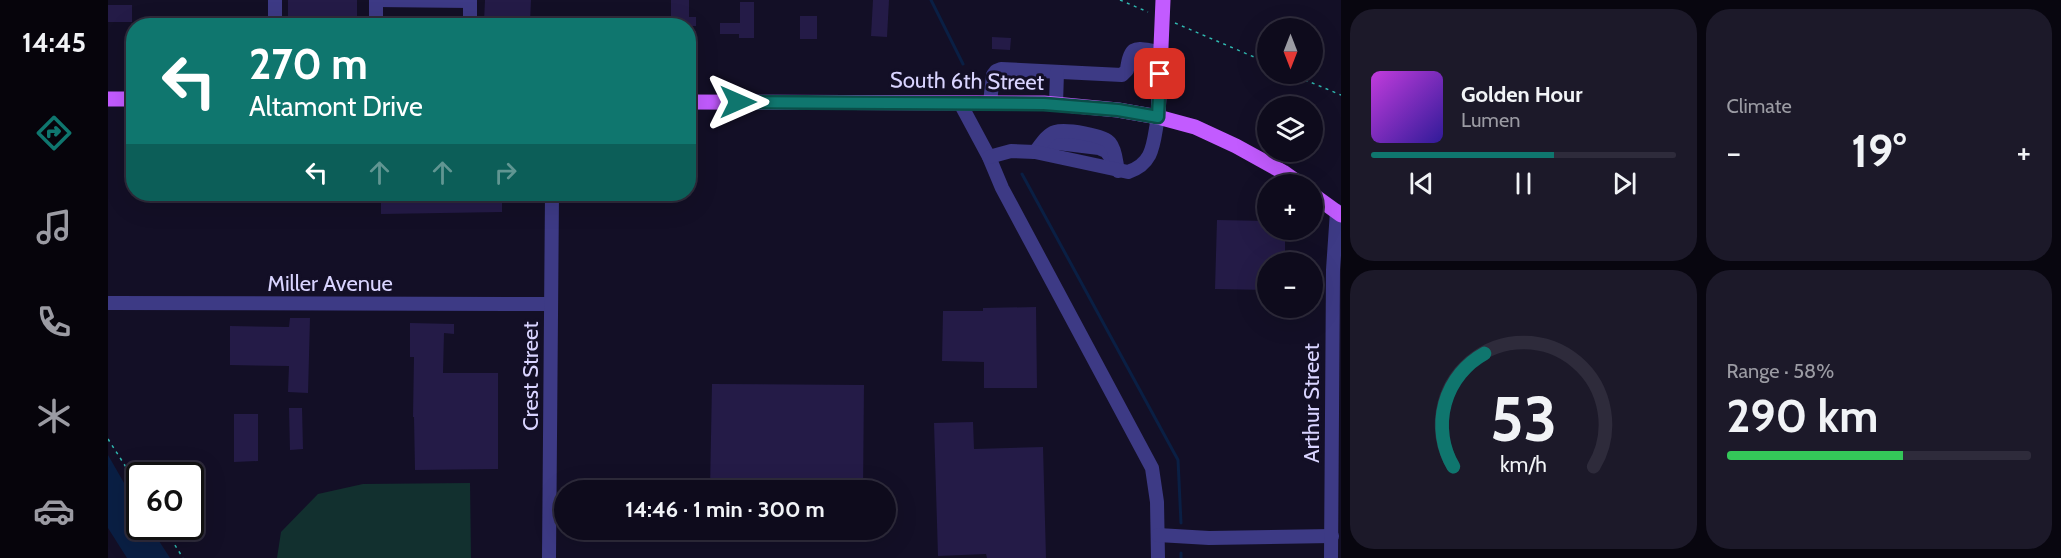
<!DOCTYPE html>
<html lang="en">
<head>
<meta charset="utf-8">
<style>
	:root { --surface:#0e0b1c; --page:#1c1929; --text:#f1f3f6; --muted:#9b9ba3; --line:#2e2b3b; --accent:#0f766e }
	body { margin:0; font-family:Cabin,sans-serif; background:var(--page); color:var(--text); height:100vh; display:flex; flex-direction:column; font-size:22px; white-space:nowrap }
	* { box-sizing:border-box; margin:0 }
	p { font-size:20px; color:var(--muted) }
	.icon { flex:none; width:33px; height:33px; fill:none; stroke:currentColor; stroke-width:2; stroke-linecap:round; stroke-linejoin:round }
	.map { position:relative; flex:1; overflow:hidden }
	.sheet { display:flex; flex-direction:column; gap:9px; padding:9px; background:#08060f; width:720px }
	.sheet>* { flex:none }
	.guide { position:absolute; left:18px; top:18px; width:570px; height:183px; border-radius:24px; box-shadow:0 6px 24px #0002,0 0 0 2px var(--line); background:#0f766e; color:#fff; overflow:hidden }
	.needle { width:39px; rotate:180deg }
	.controls { position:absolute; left:1149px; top:18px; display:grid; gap:12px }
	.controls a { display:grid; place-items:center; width:66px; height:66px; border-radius:50%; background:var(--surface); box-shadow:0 6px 24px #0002,0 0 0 2px var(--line); font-size:30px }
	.speed { position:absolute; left:18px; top:462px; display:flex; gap:12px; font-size:30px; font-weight:700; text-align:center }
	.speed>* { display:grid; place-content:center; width:78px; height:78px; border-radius:50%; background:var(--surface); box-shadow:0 6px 24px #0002,0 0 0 2px var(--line); line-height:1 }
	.speed .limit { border:3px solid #111; border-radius:9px; background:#fff; color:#111 }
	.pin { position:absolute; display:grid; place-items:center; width:51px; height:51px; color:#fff; margin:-26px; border-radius:12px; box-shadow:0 3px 9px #0006 }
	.me { position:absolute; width:66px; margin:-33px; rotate:90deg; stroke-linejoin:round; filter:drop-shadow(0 0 4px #0008) }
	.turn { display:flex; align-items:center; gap:21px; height:126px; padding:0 24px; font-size:27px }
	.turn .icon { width:78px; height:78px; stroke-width:2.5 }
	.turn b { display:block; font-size:42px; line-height:51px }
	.lanes { display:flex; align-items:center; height:57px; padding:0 24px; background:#0003; justify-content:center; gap:30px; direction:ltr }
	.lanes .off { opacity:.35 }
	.big { font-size:45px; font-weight:700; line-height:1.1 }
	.sheet .tile { flex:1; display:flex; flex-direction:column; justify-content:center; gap:9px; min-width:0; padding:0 21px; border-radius:24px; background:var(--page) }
	.sheet .dial { align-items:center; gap:0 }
	.dial svg { height:156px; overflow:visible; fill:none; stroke:var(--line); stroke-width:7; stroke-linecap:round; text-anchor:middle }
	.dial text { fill:var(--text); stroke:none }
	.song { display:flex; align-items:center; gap:18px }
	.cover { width:72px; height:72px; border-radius:9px; background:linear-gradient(135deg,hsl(290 70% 55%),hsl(250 70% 35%)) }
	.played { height:6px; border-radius:3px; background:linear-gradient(90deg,var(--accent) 60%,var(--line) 60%) }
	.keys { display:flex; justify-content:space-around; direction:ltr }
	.heat { display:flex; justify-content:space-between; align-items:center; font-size:33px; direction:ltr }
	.charge { height:9px; border-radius:4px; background:linear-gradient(90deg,#34c759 58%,var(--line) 0) }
	.sheet .tiles { flex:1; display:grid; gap:9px; grid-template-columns:repeat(2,1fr) }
	.trip { position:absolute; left:446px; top:480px; width:342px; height:60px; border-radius:30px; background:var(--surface); box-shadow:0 6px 24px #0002,0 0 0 2px var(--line); font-weight:700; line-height:60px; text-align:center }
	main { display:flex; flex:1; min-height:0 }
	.dock { display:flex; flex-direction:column; width:108px; justify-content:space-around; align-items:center; background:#06040b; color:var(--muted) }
	.dock .icon { width:42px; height:42px }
	.dock .current { color:var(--accent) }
	.dock b { font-size:27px; color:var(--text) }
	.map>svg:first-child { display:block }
</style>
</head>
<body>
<main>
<nav class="dock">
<b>14:45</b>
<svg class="icon current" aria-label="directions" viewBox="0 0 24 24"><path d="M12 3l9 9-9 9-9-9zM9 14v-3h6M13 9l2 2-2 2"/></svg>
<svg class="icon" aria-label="music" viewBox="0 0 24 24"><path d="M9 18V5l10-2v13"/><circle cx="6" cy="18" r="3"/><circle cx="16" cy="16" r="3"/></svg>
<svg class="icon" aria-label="phone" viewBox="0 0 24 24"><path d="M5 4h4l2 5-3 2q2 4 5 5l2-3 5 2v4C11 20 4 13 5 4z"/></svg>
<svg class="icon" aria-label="climate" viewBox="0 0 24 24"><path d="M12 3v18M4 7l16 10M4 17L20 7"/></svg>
<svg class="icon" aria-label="car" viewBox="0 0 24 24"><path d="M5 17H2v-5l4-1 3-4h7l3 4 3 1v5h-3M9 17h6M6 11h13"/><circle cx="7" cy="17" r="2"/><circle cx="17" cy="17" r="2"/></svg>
</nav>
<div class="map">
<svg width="1233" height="558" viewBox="0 0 1233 558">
	<rect width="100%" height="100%" fill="#130f26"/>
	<path fill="#12302f" d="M362,483L363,558H169L173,532L210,494L255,484Z"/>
	<path fill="#0a1f44" d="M0,455L31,509L32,526L42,527L62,558H19L0,528Z"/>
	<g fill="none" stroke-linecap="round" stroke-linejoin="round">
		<g stroke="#0a1f44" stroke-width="3">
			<path d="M823,0L855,64"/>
			<path d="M914,174L1070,460L1073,523"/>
			<path d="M1073,553V558"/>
		</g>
	</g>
	<g fill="#241b47">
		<rect x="180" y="0" width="69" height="17"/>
		<path d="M377,0H423L422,22H376Z"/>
		<path d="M563,0H581V17H588V26H532V18L563,17Z"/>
		<path d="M765,0H781L779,37L763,36Z"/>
		<path d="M632,2H646V38H631V34H612V23H632Z"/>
		<rect x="0" y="5" width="24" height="17"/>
		<rect x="692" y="16" width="17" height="23"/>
		<rect x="580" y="31" width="8" height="32"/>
		<path d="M884,37L903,38L902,50L884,49Z"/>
		<path d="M273,194H394V212L273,214Z"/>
		<path d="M1109,220L1160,221V230H1177V262H1160V290L1107,289Z"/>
		<path d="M928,307L929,388H876V362L834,361L835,311H875V308Z"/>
		<path d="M182,318H202L200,393L180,392L181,366L122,365V326L181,327Z"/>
		<path d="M302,323L346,324V334L336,333L335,373H390V469L307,470L306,417H305L306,357H302Z"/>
		<path d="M604,384L756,385L755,490H602Z"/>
		<path d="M181,408H194L195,449L182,450Z"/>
		<path d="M126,414H150V461L126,462Z"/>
		<path d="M865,422L866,449L935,447L938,558H879L878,554L830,556L826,423Z"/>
	</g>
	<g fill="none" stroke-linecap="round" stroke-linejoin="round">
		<g stroke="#2fb8b0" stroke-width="1.5" stroke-dasharray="3 4.5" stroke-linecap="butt">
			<path d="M1012,0L1040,12"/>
			<path d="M1067,23L1160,63"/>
			<path d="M1183,74L1233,95"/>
			<path d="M0,439L32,489"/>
			<path d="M55,526L75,558"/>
		</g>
		<g stroke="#3d3a85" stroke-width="14">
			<path d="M167,0V26"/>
			<path d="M268,0L362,1"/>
			<path d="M362,0V26"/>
			<path d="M268,26V0"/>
			<path d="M852,103L881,157L894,188L1044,468L1049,502L1050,558"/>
			<path d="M882,103L885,75L888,71L893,69L1014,75L1019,70C1022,42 1029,49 1053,52"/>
			<path d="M948,104L949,72"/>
			<path d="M931,150L950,143L991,148L998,151L1006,162"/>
			<path d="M927,152C932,146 939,134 947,132C958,129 996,135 1002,143C1008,150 1008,163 1010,171"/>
			<path d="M881,157L903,151L927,152L1020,172C1047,163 1045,142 1050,117"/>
			<path d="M0,303L443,304"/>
			<path d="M1050,535L1101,538L1224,536"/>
			<path d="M441,558L444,194"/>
			<path d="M1223,558L1225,270L1229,211"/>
		</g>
		<g stroke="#c25bff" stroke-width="15">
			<path d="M0,99H26"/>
			<path d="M580,102L936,103L1010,110L1050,117L1087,127L1128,146L1175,172L1192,184"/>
			<path d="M1050,117L1055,0"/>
			<path d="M1204,194L1233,215"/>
		</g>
	</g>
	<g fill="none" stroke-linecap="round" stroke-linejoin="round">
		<g stroke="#0a4d48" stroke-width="15">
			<path id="route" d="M630,102L936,104L1010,110L1050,117L1052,74"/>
		</g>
		<use href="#route" stroke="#0f766e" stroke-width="10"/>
	</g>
	<g text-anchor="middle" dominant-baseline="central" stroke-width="6" stroke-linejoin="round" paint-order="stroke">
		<g font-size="22" fill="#d9d4ff" stroke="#130f26">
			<text transform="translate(859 81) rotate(1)">South 6th Street</text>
			<text x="222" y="283">Miller Avenue</text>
			<text transform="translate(422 376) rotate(-90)">Crest Street</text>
			<text transform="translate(1203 403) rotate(-90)">Arthur Street</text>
		</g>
	</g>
</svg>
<div class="controls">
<a><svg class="needle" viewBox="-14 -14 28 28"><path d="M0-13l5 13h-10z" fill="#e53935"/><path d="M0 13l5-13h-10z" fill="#9b9ba3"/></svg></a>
<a><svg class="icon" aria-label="layers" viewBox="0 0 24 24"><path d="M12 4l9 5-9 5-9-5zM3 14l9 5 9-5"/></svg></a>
<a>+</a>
<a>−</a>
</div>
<div class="speed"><div class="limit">60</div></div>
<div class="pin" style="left:1052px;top:74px;background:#d93025"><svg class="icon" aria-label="arrive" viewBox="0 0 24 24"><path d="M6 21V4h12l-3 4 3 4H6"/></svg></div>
<svg class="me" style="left:630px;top:102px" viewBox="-20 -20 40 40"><path d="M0-17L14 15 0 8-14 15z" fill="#0f766e" stroke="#fff" stroke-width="4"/></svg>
<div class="trip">14:46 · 1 min · 300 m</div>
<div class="guide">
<div class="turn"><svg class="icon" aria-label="left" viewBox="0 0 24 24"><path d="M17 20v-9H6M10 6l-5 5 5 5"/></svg><div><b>270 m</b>Altamont Drive</div></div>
<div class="lanes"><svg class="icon" aria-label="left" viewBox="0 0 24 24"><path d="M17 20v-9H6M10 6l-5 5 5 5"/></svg><svg class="icon off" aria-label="ahead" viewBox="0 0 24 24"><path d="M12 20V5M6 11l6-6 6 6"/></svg><svg class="icon off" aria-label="ahead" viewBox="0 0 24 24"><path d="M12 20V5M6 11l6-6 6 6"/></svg><svg class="icon off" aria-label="right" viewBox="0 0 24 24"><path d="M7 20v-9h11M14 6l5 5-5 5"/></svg></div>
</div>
</div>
<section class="sheet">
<div class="tiles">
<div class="tile">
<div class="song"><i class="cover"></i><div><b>Golden Hour</b><p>Lumen</p></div></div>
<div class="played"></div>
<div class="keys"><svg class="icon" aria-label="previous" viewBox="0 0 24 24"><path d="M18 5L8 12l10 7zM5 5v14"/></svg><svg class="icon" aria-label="pause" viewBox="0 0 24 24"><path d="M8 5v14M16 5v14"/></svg><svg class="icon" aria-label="next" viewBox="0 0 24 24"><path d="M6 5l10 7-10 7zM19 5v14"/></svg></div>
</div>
<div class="tile"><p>Climate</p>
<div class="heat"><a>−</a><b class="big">19°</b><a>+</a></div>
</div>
<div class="tile dial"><svg viewBox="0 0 100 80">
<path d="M14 69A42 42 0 1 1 86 69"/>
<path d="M14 69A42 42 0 0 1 30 11" stroke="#0f766e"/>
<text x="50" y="56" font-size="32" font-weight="700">53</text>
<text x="50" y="72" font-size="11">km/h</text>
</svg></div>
<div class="tile"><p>Range · 58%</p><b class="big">290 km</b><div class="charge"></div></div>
</div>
</section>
</main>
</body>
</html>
